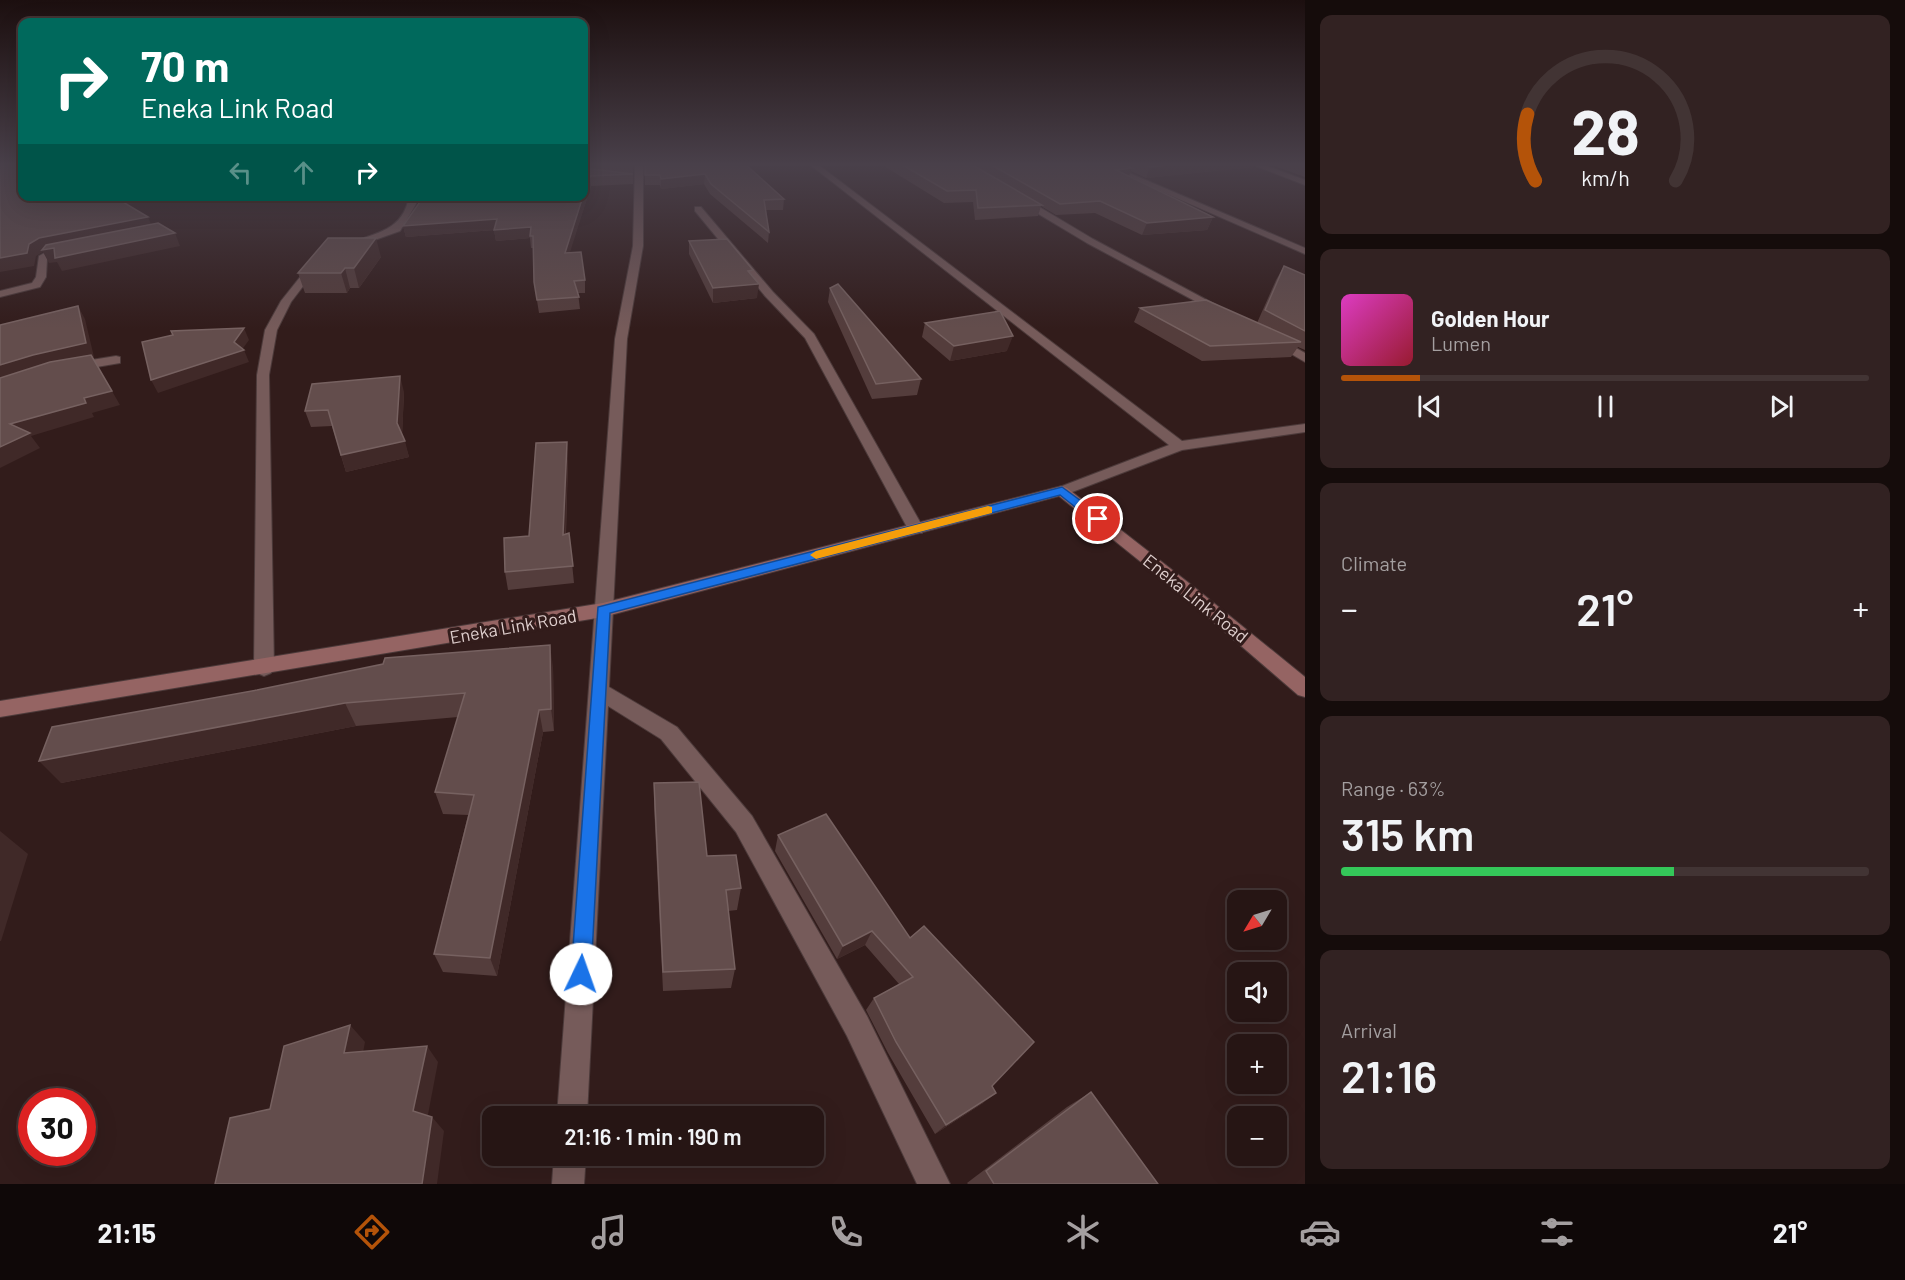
<!DOCTYPE html>
<html lang="en">
<head>
<meta charset="utf-8">
<style>
	:root { --surface:#261514; --page:#322222; --text:#f1f3f6; --muted:#a49fa0; --line:#423434; --accent:#b45309 }
	body { margin:0; font-family:Barlow,sans-serif; background:var(--page); color:var(--text); height:100vh; display:flex; flex-direction:column; font-size:22px; white-space:nowrap }
	* { box-sizing:border-box; margin:0 }
	p { font-size:20px; color:var(--muted) }
	.icon { flex:none; width:33px; height:33px; fill:none; stroke:currentColor; stroke-width:2; stroke-linecap:round; stroke-linejoin:round }
	.map { position:relative; flex:1; overflow:hidden }
	.drawer { display:flex; flex-direction:column; gap:15px; padding:15px; background:#150c0b; width:600px }
	.drawer>* { flex:none }
	.banner { position:absolute; left:18px; top:18px; width:570px; height:183px; border-radius:12px; box-shadow:0 6px 24px #0002,0 0 0 2px var(--line); background:#00695c; color:#fff; overflow:hidden }
	.needle { width:39px; rotate:232deg }
	.controls { position:absolute; left:1227px; top:890px; display:grid; gap:12px }
	.controls a { display:grid; place-items:center; width:60px; height:60px; border-radius:12px; background:var(--surface); box-shadow:0 6px 24px #0002,0 0 0 2px var(--line); font-size:30px }
	.speed { position:absolute; left:18px; top:1088px; display:flex; gap:12px; font-size:30px; font-weight:700; text-align:center }
	.speed>* { display:grid; place-content:center; width:78px; height:78px; border-radius:50%; background:var(--surface); box-shadow:0 6px 24px #0002,0 0 0 2px var(--line); line-height:1 }
	.speed .limit { border:9px solid #d22; background:#fff; color:#111 }
	.pin { position:absolute; display:grid; place-items:center; width:51px; height:51px; color:#fff; margin:-26px; border:3px solid #fff; border-radius:50%; box-shadow:0 2px 6px #0007 }
	.me { position:absolute; width:66px; margin:-33px; rotate:3deg; stroke-linejoin:round; filter:drop-shadow(0 0 4px #0008) }
	.turn { display:flex; align-items:center; gap:21px; height:126px; padding:0 24px; font-size:27px }
	.turn .icon { width:78px; height:78px; stroke-width:2.5 }
	.turn b { display:block; font-size:42px; line-height:51px }
	.lanes { display:flex; align-items:center; height:57px; padding:0 24px; background:#0003; justify-content:center; gap:30px; direction:ltr }
	.lanes .off { opacity:.35 }
	.big { font-size:45px; font-weight:600; line-height:1.1 }
	.drawer .card { flex:1; display:flex; flex-direction:column; justify-content:center; gap:9px; min-width:0; padding:0 21px; border-radius:12px; background:var(--page) }
	.drawer .dial { align-items:center; gap:0 }
	.dial svg { height:156px; overflow:visible; fill:none; stroke:var(--line); stroke-width:7; stroke-linecap:round; text-anchor:middle }
	.dial text { fill:var(--text); stroke:none }
	.song { display:flex; align-items:center; gap:18px }
	.cover { width:72px; height:72px; border-radius:9px; background:linear-gradient(135deg,hsl(310 70% 55%),hsl(350 70% 35%)) }
	.played { height:6px; border-radius:3px; background:linear-gradient(90deg,var(--accent) 15%,var(--line) 15%) }
	.keys { display:flex; justify-content:space-around; direction:ltr }
	.heat { display:flex; justify-content:space-between; align-items:center; font-size:33px; direction:ltr }
	.charge { height:9px; border-radius:4px; background:linear-gradient(90deg,#34c759 63%,var(--line) 0) }
	.trip { position:absolute; left:482px; top:1106px; width:342px; height:60px; border-radius:12px; background:var(--surface); box-shadow:0 6px 24px #0002,0 0 0 2px var(--line); font-weight:600; line-height:60px; text-align:center }
	.menu { display:flex; height:96px; justify-content:space-around; align-items:center; background:#0f0808; color:var(--muted) }
	.menu .icon { width:42px; height:42px }
	.menu .active { color:var(--accent) }
	.menu b { font-size:27px; color:var(--text) }
	main { display:flex; flex:1; min-height:0 }
	.map>svg:first-child { display:block }
</style>
</head>
<body>
<main>
<div class="map">
<svg width="1305" height="1184" viewBox="0 0 1305 1184">
	<rect width="100%" height="100%" fill="#321c1b"/>
	<g fill="none" stroke-linecap="round" stroke-linejoin="round">
		<g stroke="#4c3a3a" stroke-width="2">
			<g id="street">
				<path d="M635,163H643V246L627,339L609,687L677,727L752,816L867,1016L950,1184H917L847,1036L736,832L661,739L608,706L587,1116H557L615,339L633,246Z"/>
				<path d="M808,163H816L1182,441L1305,424V432L1182,450L1067,494H1057L1054,491L1057,488L1169,445Z"/>
				<path d="M1096,163H1106L1305,248V254Z"/>
				<path d="M1248,163H1259L1305,180V185Z"/>
				<path d="M409,196H417L416,204L400,231L355,247H349V243C376,233 404,230 409,196Z"/>
				<path d="M1015,196H1021L1093,239L1231,313L1225,316L1221,315L1087,243L1015,200Z"/>
				<path d="M695,207H701L773,292L814,334L924,529L922,533H910L908,529L805,338L765,296L695,211Z"/>
				<path d="M69,247L72,248V252L47,259L46,277L40,287L0,297V291L32,283L36,277L39,256L46,252Z"/>
				<path d="M315,261L320,264L291,302L277,330L269,375L274,668L271,673L264,676L257,673L254,668L257,375L265,330L281,301L312,262Z"/>
				<path d="M1273,335L1305,353V362L1269,341L1267,339Z"/>
				<path d="M116,356L120,357V363L73,371L67,367L73,363Z"/>
				<path d="M554,1155H586L584,1184H552Z"/>
			</g>
		</g>
		<g stroke="#4c3a3a" stroke-width="2">
			<path id="secondary" d="M1062,486L1067,488L1194,587L1305,677V697L1298,695L1182,595L1059,496L603,617L0,717V701L603,603Z"/>
		</g>
		<use href="#street" fill="#765b5a" fill-rule="evenodd"/>
		<use href="#secondary" fill="#956463" fill-rule="evenodd"/>
	</g>
	<g fill="#543d3c">
		<path d="M584,163H633V184L591,186L569,253L585,280V293H578L580,309L539,313L534,282L533,248H531L530,238L496,241L494,230L406,237L403,226L424,198L584,196Z"/>
		<path d="M645,163H744L784,199L783,210H766L769,232L768,243L710,194L704,184L661,189L660,185H645Z"/>
		<path d="M879,163H1255L1253,167L1146,178L1131,171L1129,176L1213,217L1207,230L1142,235L1095,213L1056,215L1041,206L1038,216L975,220L973,202L944,203Z"/>
		<path d="M1266,163H1305V177Z"/>
		<path d="M689,241L753,276L757,298L713,303L689,254Z"/>
		<path d="M381,257L359,288H350L347,293H305L298,273Z"/>
		<path d="M1284,266L1305,275V350L1298,347L1291,357L1202,361L1134,322L1140,308L1257,323L1276,280Z"/>
		<path d="M830,288L921,379L917,395L872,399L828,302Z"/>
		<path d="M925,323L1007,351L950,361L922,337Z"/>
		<path d="M404,392L402,434L409,457L346,472L332,426L311,427L305,411Z"/>
		<path d="M568,458L566,534L569,533L574,583L508,590L505,572L529,536Z"/>
		<path d="M553,667L554,731L543,732L497,976L443,972L434,954L468,815L443,814L435,792L458,717L356,726L61,783L52,727Z"/>
		<path d="M654,783L707,856L741,888L737,910L728,911L735,969L731,988L663,991L654,806Z"/>
		<path d="M826,814L992,1086L983,1103L935,1134L888,1053L866,1010L874,998L899,984L865,945L837,959L775,851L778,835Z"/>
		<path d="M1091,1092L1158,1184H968L967,1183L1067,1107Z"/>
	</g>
	<g fill="#402928">
		<path d="M1187,163H1255L1253,167L1146,178L1150,167Z"/>
		<path d="M1132,168L1128,179L1116,170Z"/>
		<path d="M705,174L704,184L661,189V179Z"/>
		<path d="M590,176L591,186L566,265L565,253Z"/>
		<path d="M110,196H214L114,205Z"/>
		<path d="M148,217L153,229L175,233L180,246L62,271L57,262L49,263L43,252L36,256L34,266L0,272V258L29,244L39,238Z"/>
		<path d="M1213,217L1207,230L1142,235L1147,223Z"/>
		<path d="M497,219L531,227L530,238L496,241L494,230L406,237L403,226Z"/>
		<path d="M376,238L381,257L359,288L354,268Z"/>
		<path d="M345,268L350,288L347,293L341,273Z"/>
		<path d="M759,284L757,298L713,303V288Z"/>
		<path d="M78,306L85,319L94,357L42,369L0,383V365Z"/>
		<path d="M244,328L249,340L241,351L244,350L249,362L158,393L151,380L234,342Z"/>
		<path d="M1013,336L1007,351L950,361L954,346Z"/>
		<path d="M400,376L404,392L402,439L397,423Z"/>
		<path d="M112,391L120,405L92,413L94,417L31,436L40,448L0,468V447L10,424L84,398Z"/>
		<path d="M405,441L409,457L346,472L341,455Z"/>
		<path d="M567,442L568,458L565,552L563,535Z"/>
		<path d="M550,645L553,667L554,731L551,709Z"/>
		<path d="M345,703L356,726L61,783L39,761Z"/>
		<path d="M539,710L543,732L497,976L490,958Z"/>
		<path d="M0,831L28,854L1,941H0Z"/>
		<path d="M872,931L865,945L837,959L843,946Z"/>
		<path d="M350,1025L365,1042L360,1069L344,1053Z"/>
		<path d="M427,1046L438,1062L426,1125L413,1111Z"/>
		<path d="M996,1093L983,1103L935,1134L946,1125Z"/>
		<path d="M432,1117L444,1131L437,1184H422Z"/>
	</g>
	<g fill="#634d4c" stroke="#766160" stroke-width="1.5">
		<path d="M0,163H22V196H113L148,217L39,238L29,244L27,253L0,258Z"/>
		<path d="M645,163H744L784,199L764,200L769,232L711,184L705,174L661,179L660,175H645Z"/>
		<path d="M899,163H969L1042,205L978,208L976,190L947,191Z"/>
		<path d="M988,163H1120L1132,168L1116,170L1213,217L1147,223L1100,201L1060,204Z"/>
		<path d="M1142,163H1187L1150,167Z"/>
		<path d="M584,168L633,174L590,176L584,196Z"/>
		<path d="M424,196H583L565,253L581,252L585,280L574,281L579,297L537,300L534,282L533,236H530L531,227L494,230L497,219L403,226Z"/>
		<path d="M158,223L175,233L55,258L54,248L42,250L46,245Z"/>
		<path d="M328,238H376L354,268H345L341,273H298Z"/>
		<path d="M727,239L753,270L748,271L759,284L713,288L689,241Z"/>
		<path d="M1284,266L1305,275V331L1265,310Z"/>
		<path d="M838,284L921,379L876,384L830,288Z"/>
		<path d="M1206,300L1301,342L1210,346L1140,308Z"/>
		<path d="M78,306L86,343L33,355L0,365V325Z"/>
		<path d="M1000,311L1013,336L954,346L925,323Z"/>
		<path d="M244,328L234,342L244,350L151,380L142,342L173,335L171,331Z"/>
		<path d="M91,355L112,391L84,398L86,403L10,424L30,433L0,447V378L50,362Z"/>
		<path d="M400,376L397,423L405,441L341,455L328,410L305,411L312,384Z"/>
		<path d="M567,442L563,535L569,533L573,566L505,572L504,538L529,536L536,443Z"/>
		<path d="M550,645L551,709L539,710L490,958L434,954L474,795L435,792L465,693L345,703L39,761L52,727L257,690L383,664L385,658Z"/>
		<path d="M699,782L707,856L736,855L741,888L726,890L735,969L663,972L654,783Z"/>
		<path d="M826,814L910,938L924,926L1034,1042L992,1086L996,1093L946,1125L896,1042L874,998L913,977L872,931L843,946L778,835Z"/>
		<path d="M350,1025L344,1053L427,1046L413,1111L432,1117L422,1184H215L230,1118L270,1109L284,1046Z"/>
		<path d="M1091,1092L1158,1184H994L986,1171Z"/>
	</g>
	<linearGradient id="sky" x2="0" y2="1"><stop stop-color="#1c0f0f"/><stop offset="0.5" stop-color="#49404a"/><stop offset="1" stop-color="#49404a" stop-opacity="0"/></linearGradient>
	<rect width="1305" height="329" fill="url(#sky)"/>
	<path fill="#1a73e8" stroke="#114b97" stroke-width="1.5" d="M1062,487L1103,517V522H1094L1060,495L610,613L591,974L588,981L581,985L574,981L571,974L598,607Z"/>
	<path fill="#f59e0b" d="M988,506L992,507V513L816,559L810,555L816,551Z"/>
	<g text-anchor="middle" dominant-baseline="central" stroke-width="6" stroke-linejoin="round" paint-order="stroke">
		<g font-size="18" fill="#dececd" stroke="#321c1b">
			<text transform="translate(1196 598) rotate(39)">Eneka Link Road</text>
			<text transform="translate(513 626) rotate(-10)">Eneka Link Road</text>
		</g>
	</g>
</svg>
<div class="controls">
<a><svg class="needle" viewBox="-14 -14 28 28"><path d="M0-13l5 13h-10z" fill="#e53935"/><path d="M0 13l5-13h-10z" fill="#a49fa0"/></svg></a>
<a><svg class="icon" aria-label="sound" viewBox="0 0 24 24"><path d="M4 9h4l5-4v14l-5-4H4zM17 9q2 3 0 6"/></svg></a>
<a>+</a>
<a>−</a>
</div>
<div class="speed"><div class="limit">30</div></div>
<div class="pin" style="left:1098px;top:519px;background:#d93025"><svg class="icon" aria-label="arrive" viewBox="0 0 24 24"><path d="M6 21V4h12l-3 4 3 4H6"/></svg></div>
<svg class="me" style="left:581px;top:974px" viewBox="-20 -20 40 40"><circle r="19" fill="#fff"/><path d="M0-13L10 11 0 6-10 11z" fill="#1a73e8"/></svg>
<div class="trip">21:16 · 1 min · 190 m</div>
<div class="banner">
<div class="turn"><svg class="icon" aria-label="right" viewBox="0 0 24 24"><path d="M7 20v-9h11M14 6l5 5-5 5"/></svg><div><b>70 m</b>Eneka Link Road</div></div>
<div class="lanes"><svg class="icon off" aria-label="left" viewBox="0 0 24 24"><path d="M17 20v-9H6M10 6l-5 5 5 5"/></svg><svg class="icon off" aria-label="ahead" viewBox="0 0 24 24"><path d="M12 20V5M6 11l6-6 6 6"/></svg><svg class="icon" aria-label="right" viewBox="0 0 24 24"><path d="M7 20v-9h11M14 6l5 5-5 5"/></svg></div>
</div>
</div>
<section class="drawer">
<div class="card dial"><svg viewBox="0 0 100 80">
<path d="M14 69A42 42 0 1 1 86 69"/>
<path d="M14 69A42 42 0 0 1 10 35" stroke="#b45309"/>
<text x="50" y="56" font-size="32" font-weight="700">28</text>
<text x="50" y="72" font-size="11">km/h</text>
</svg></div>
<div class="card">
<div class="song"><i class="cover"></i><div><b>Golden Hour</b><p>Lumen</p></div></div>
<div class="played"></div>
<div class="keys"><svg class="icon" aria-label="previous" viewBox="0 0 24 24"><path d="M18 5L8 12l10 7zM5 5v14"/></svg><svg class="icon" aria-label="pause" viewBox="0 0 24 24"><path d="M8 5v14M16 5v14"/></svg><svg class="icon" aria-label="next" viewBox="0 0 24 24"><path d="M6 5l10 7-10 7zM19 5v14"/></svg></div>
</div>
<div class="card"><p>Climate</p>
<div class="heat"><a>−</a><b class="big">21°</b><a>+</a></div>
</div>
<div class="card"><p>Range · 63%</p><b class="big">315 km</b><div class="charge"></div></div>
<div class="card"><p>Arrival</p><b class="big">21:16</b></div>
</section>
</main>
<nav class="menu">
<b>21:15</b>
<svg class="icon active" aria-label="directions" viewBox="0 0 24 24"><path d="M12 3l9 9-9 9-9-9zM9 14v-3h6M13 9l2 2-2 2"/></svg>
<svg class="icon" aria-label="music" viewBox="0 0 24 24"><path d="M9 18V5l10-2v13"/><circle cx="6" cy="18" r="3"/><circle cx="16" cy="16" r="3"/></svg>
<svg class="icon" aria-label="phone" viewBox="0 0 24 24"><path d="M5 4h4l2 5-3 2q2 4 5 5l2-3 5 2v4C11 20 4 13 5 4z"/></svg>
<svg class="icon" aria-label="climate" viewBox="0 0 24 24"><path d="M12 3v18M4 7l16 10M4 17L20 7"/></svg>
<svg class="icon" aria-label="car" viewBox="0 0 24 24"><path d="M5 17H2v-5l4-1 3-4h7l3 4 3 1v5h-3M9 17h6M6 11h13"/><circle cx="7" cy="17" r="2"/><circle cx="17" cy="17" r="2"/></svg>
<svg class="icon" aria-label="filters" viewBox="0 0 24 24"><path d="M4 7h16M4 17h16"/><circle cx="9" cy="7" r="2"/><circle cx="15" cy="17" r="2"/></svg>
<b>21°</b>
</nav>
</body>
</html>
